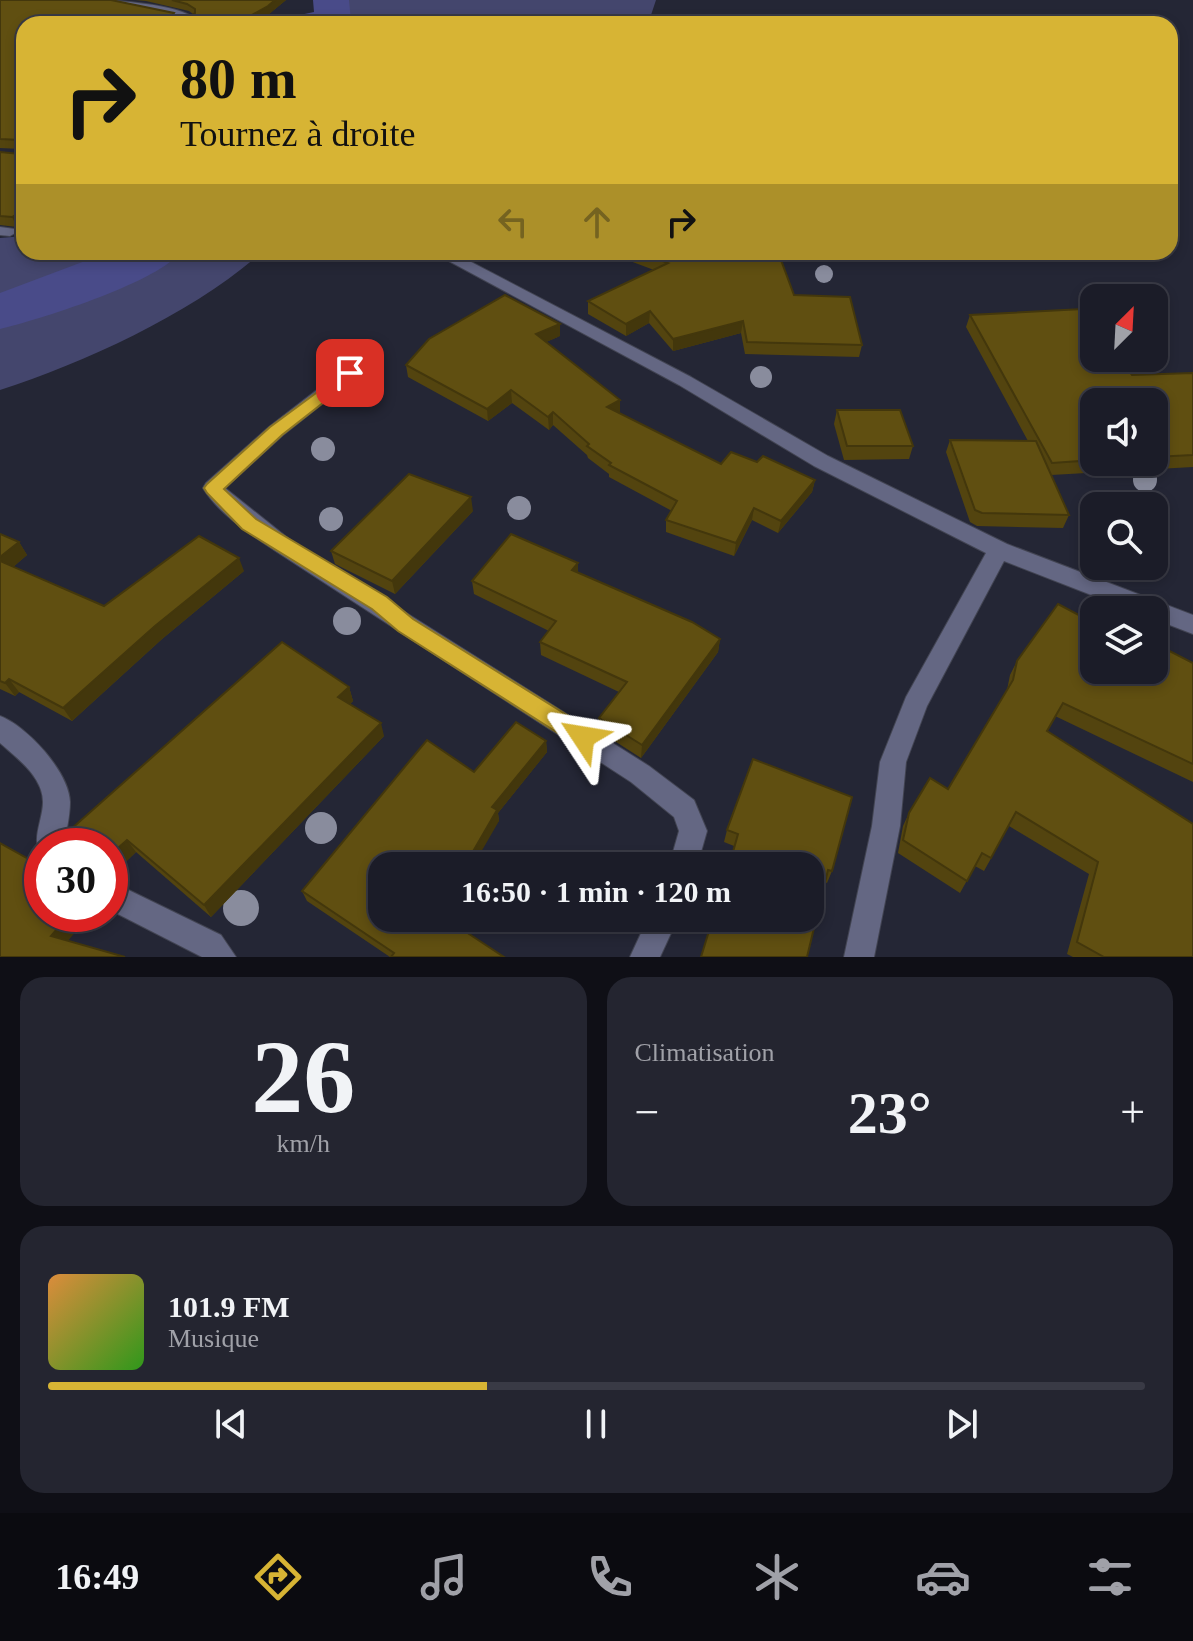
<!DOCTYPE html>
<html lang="fr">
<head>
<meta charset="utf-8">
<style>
	:root { --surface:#1b1c28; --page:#242530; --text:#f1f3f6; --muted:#a0a1a8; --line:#393a45; --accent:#d7b434 }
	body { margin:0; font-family:Georgia,serif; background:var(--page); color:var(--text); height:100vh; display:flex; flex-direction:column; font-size:30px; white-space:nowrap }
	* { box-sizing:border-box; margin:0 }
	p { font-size:26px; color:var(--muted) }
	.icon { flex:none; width:44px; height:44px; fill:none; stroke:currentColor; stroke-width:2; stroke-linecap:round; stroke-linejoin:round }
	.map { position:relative; height:957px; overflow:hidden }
	.details { display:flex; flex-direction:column; gap:20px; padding:20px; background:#0f0f16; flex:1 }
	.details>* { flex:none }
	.hud { position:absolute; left:16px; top:16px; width:1162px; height:244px; border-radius:24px; box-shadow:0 4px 12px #0003,0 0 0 2px var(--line); background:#d7b434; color:#111; overflow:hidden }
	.needle { width:52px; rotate:24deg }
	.buttons { position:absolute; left:1080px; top:284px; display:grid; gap:16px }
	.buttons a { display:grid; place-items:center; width:88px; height:88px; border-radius:16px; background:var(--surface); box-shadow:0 4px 12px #0003,0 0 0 2px var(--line); font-size:40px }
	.speed { position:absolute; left:24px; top:828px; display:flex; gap:16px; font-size:40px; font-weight:700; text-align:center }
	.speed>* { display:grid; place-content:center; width:104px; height:104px; border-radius:50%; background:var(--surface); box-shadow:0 4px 12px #0003,0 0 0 2px var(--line); line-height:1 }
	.speed .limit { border:12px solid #d22; background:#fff; color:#111 }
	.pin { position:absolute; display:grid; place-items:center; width:68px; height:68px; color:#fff; margin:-34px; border-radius:16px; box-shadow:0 4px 12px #0006 }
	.me { position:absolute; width:88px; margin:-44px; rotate:303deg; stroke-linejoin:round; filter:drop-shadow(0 0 6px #0008) }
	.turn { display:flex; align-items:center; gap:28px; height:168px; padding:0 32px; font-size:36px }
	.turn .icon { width:104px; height:104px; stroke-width:2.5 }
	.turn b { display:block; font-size:56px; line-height:68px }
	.lanes { display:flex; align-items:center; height:76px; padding:0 32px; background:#0003; justify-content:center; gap:40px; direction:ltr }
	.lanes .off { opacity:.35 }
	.big { font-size:60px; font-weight:800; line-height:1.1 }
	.details .widget { flex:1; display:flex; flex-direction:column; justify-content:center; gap:12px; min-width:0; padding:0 28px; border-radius:24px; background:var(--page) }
	.details .dial { align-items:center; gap:0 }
	.dial b { font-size:104px; line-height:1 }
	.song { display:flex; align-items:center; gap:24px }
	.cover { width:96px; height:96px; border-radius:12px; background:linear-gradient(135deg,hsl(30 70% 55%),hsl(110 70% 35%)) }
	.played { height:8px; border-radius:4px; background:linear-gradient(90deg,var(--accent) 40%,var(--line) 40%) }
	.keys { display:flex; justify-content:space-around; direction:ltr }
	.heat { display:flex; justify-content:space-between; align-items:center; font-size:44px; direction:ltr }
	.details .tiles { flex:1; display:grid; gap:20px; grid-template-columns:1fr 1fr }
	.widget:last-child { grid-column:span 2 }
	.trip { position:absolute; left:368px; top:852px; width:456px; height:80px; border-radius:24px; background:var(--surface); box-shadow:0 4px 12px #0003,0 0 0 2px var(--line); font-weight:800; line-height:80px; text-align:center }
	.tab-bar { display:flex; height:128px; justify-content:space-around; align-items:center; background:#0b0b10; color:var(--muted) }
	.tab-bar .icon { width:56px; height:56px }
	.tab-bar .current { color:var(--accent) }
	.tab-bar b { font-size:36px; color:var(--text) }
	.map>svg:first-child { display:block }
</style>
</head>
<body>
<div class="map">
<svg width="1193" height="957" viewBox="0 0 1193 957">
	<rect width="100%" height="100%" fill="#242635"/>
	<g fill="#44466d">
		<path d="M324,0H656L648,24H288L321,14Z"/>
		<path d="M24,236V252H262C193,313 86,362 0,390V238Z"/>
	</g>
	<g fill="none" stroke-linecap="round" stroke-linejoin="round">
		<g fill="#494b89" fill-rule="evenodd">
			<path d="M313,0H349L351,21L349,24H289L295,16L314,12Z"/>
			<path d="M109,252H180C159,282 38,320 0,329V293Z"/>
		</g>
		<g stroke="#424452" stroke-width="2">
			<g id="street">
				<path d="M91,0C114,0 180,4 195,19L189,24H177L183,19Z"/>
				<path d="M0,227L15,229L17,232L10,236L0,235Z"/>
				<path d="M432,252H452L691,377L828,456L1007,544L1193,615V634L1154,619V610H1130L1004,561L927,706L906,762L900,826L874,957H844L872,826L880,762L906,697L986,553L814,466L679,385Z"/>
				<path d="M350,367L359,373L356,377L283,435L225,488L289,539L649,766L694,800L707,831L697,866H669L679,831L674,817L631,782L274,550C249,533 219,514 203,488L206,483L269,427L344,369Z"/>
				<path d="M0,716C27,726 69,772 70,802C70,816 66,832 64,846H42V856C30,841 43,820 43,802C43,777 17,758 0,743Z"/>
				<path d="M110,881L221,935L236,957H202L110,910Z"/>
				<path d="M648,918H678L660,957H630Z"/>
			</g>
		</g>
		<use href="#street" fill="#646783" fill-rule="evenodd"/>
	</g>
	<g fill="#898c9d">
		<circle cx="824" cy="274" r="9"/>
		<circle cx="761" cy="377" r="11"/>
		<circle cx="323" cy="449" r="12"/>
		<circle cx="1145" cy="480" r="12"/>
		<circle cx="519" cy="508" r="12"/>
		<circle cx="331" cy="519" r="12"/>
		<circle cx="347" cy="621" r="14"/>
		<circle cx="321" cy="828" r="16"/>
		<circle cx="241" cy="908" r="18"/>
	</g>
	<g fill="#53440f" fill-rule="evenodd">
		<path d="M0,0L174,13L176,19H187L193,14L189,11L146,1L135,0H286L269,14L252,24H24V223L17,227L0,225V152L20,154L21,149L0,148Z"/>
		<path d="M606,252H778L794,295L862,345L859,357L745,354L741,333L673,351L649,323L626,336L588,314V301L654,270Z"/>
		<path d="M970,315L1132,375L1193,373V467L1051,475L1069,515L1063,528L977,526L970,522L946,452L950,440L1028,441L966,327ZM1094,402H1154V462H1094Z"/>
		<path d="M560,336L546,342L620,400V412L618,413L721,464L757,462L815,480L812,492L778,533L752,520L734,556L666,532V520L672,511L609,477V474L588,458L587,455L553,425L549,430L512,403L488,421L408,377L406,365Z"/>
		<path d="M837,410L913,446L909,459L844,460L834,424Z"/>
		<path d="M473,511L395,594L335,564L331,551Z"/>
		<path d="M0,534L19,542L27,555L13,567L104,606L244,571L162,639L72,721L19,692L15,696L0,689Z"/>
		<path d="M578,563V573L720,639L718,652L641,758L599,731V718L619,692L541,655L540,642L549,631L474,594L472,581Z"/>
		<path d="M1094,623L1193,663V782L1055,716L1047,731L1193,957H1073L1067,954L1089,874L1009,826L984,871L975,866L960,893L898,853L903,826L909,813L948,789L1007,690L1010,675L1017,661Z"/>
		<path d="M349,687L353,701L350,704L384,736L211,917L136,852L110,877V846Z"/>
		<path d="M546,741L547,752L498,813L499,821L382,918H475L466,932L504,957H390L307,901L302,891L474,772Z"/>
		<path d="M727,830L832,871L827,883L724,842Z"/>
	</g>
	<g fill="#43370c">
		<path d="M275,0H286L269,14L252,24H236Z"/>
		<path d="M19,213L23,223L17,227L12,217Z"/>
		<path d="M650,311L649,323L626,336V324Z"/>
		<path d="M743,321L741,333L673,351V339Z"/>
		<path d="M560,324V336L537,346L536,334Z"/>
		<path d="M511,390L512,403L488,421L487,409Z"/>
		<path d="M620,400V412L607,420V407Z"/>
		<path d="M553,412V425L549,430L548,417Z"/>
		<path d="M815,480L812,492L778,533L781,521Z"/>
		<path d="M471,497L473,511L395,594L392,581Z"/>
		<path d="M754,508L752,520L734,556L736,543Z"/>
		<path d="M19,542L27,555L6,573L0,564V557Z"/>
		<path d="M239,558L244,571L162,639L72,721L63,708L155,626Z"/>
		<path d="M578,563V576L572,570Z"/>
		<path d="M720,639L718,652L641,758L642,745Z"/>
		<path d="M9,679L19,692L15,696L5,683Z"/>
		<path d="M349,687L353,701L343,711L338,697Z"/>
		<path d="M381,723L384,736L211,917L204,905Z"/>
		<path d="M546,741L547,752L498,813L499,821L473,866L468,860L492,807Z"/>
		<path d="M127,840L136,852L110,877V855Z"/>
		<path d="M70,914H83L87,918L62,948L51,936Z"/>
		<path d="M466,918H475L462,938L460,928Z"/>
	</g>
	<g fill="#604f11" stroke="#43370c" stroke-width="2">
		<path d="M0,0H111L174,13L172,16L175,19H187L195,13V9L187,4L172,0H275L268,6L236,24H24V213H19L12,217L0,216V152L20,154L23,143L20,140L0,139Z"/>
		<path d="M639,252H778L794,295L850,297L862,345L747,342L743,321L673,339L650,311L626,324L588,301L668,263Z"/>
		<path d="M505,295L560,324L536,334L620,400L607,407L721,464L731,452L757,462L763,456L815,480L781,521L754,508L736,543L666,520L677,501L609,465L611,463L587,446L589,444L553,412L548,417L511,390L487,409L406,365L429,339Z"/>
		<path d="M1083,309L1094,324V358H1120L1132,375L1193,373V455L1154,457V402H1094V460L1052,463L970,315Z"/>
		<path d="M837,410H900L913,446H847Z"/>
		<path d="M950,440L1036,441L1069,515L982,513L975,510Z"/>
		<path d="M409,474L471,497L392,581L331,551Z"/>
		<path d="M0,534L19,542L0,557Z"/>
		<path d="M511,534L578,563L572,570L692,622L720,639L642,745L599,718L627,682L540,642L556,621L472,581Z"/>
		<path d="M199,536L239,558L155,626L63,708L9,679L5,683L0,681V561L104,606Z"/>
		<path d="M1058,604L1094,623V670H1154V643L1193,663V764L1063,703L1047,731L1193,824V957H1104L1077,942L1098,862L1016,812L991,858L982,853L967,881L903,840L909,813L930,778L948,789L1013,680L1017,661Z"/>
		<path d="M282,642L349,687L338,697L381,723L204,905L127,840L110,855V846H52Z"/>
		<path d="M516,722L546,741L492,807L497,810L468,860L479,866H382V918H466L460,928L504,957H391L394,953L302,891L427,740L474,772Z"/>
		<path d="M753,759L852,797L832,871L828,870L807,957H701L713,918H810V866H729L738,834L727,830Z"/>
		<path d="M0,843L34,862L42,855V914H70L51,936L125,957H0Z"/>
	</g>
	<path fill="#d7b434" stroke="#8c7522" stroke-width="2" d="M350,368L358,373L356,377L282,435L224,489L256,519L387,597L413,619L591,730L595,737L591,744L583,747L575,744L398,631L372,609L242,529L207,493L204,488L207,484L270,427Z"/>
</svg>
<div class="buttons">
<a><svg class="needle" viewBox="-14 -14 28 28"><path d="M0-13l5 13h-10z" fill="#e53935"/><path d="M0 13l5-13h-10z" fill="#a0a1a8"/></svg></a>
<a><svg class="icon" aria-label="sound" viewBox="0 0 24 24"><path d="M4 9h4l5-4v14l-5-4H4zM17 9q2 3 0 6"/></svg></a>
<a><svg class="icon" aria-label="search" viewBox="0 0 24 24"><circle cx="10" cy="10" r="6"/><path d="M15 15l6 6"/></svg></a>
<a><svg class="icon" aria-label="layers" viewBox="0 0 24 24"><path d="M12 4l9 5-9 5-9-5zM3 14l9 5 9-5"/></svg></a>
</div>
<div class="speed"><div class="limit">30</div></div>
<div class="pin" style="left:350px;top:373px;background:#d93025"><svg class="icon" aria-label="arrive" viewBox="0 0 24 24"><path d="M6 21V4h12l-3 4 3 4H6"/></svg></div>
<svg class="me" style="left:583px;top:737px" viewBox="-20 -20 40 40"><path d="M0-17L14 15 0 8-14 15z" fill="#d7b434" stroke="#fff" stroke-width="4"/></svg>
<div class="trip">16:50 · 1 min · 120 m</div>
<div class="hud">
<div class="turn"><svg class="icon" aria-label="right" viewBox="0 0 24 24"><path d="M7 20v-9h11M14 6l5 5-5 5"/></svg><div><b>80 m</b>Tournez à droite</div></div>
<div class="lanes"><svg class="icon off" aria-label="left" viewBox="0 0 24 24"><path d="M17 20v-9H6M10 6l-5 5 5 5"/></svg><svg class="icon off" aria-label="ahead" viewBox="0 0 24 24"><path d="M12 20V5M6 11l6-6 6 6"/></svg><svg class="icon" aria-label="right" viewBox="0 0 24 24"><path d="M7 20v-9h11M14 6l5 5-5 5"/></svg></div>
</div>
</div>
<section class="details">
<div class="tiles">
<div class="widget dial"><b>26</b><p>km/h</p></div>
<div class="widget"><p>Climatisation</p>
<div class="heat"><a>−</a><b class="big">23°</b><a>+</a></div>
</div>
<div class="widget">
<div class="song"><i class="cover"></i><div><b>101.9 FM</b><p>Musique</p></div></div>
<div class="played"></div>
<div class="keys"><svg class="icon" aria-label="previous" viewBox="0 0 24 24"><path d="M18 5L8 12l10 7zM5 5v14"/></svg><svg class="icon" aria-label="pause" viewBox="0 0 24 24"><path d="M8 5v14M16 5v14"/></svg><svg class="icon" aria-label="next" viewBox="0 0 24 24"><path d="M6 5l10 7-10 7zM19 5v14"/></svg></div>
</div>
</div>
</section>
<nav class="tab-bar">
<b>16:49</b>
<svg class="icon current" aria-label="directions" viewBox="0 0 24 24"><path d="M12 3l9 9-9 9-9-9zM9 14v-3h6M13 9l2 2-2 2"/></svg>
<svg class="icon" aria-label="music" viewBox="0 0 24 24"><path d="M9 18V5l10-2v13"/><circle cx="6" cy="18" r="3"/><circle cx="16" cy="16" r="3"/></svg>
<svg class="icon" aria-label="phone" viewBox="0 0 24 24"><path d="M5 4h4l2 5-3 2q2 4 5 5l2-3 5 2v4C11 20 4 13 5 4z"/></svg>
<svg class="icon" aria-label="climate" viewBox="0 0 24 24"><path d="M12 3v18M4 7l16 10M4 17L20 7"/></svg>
<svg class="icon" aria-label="car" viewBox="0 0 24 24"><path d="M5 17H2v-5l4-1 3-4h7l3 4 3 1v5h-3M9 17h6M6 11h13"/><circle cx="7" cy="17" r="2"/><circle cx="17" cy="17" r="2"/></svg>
<svg class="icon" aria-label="filters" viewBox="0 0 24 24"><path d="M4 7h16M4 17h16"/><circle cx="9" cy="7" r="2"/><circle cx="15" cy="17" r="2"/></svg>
</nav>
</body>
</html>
